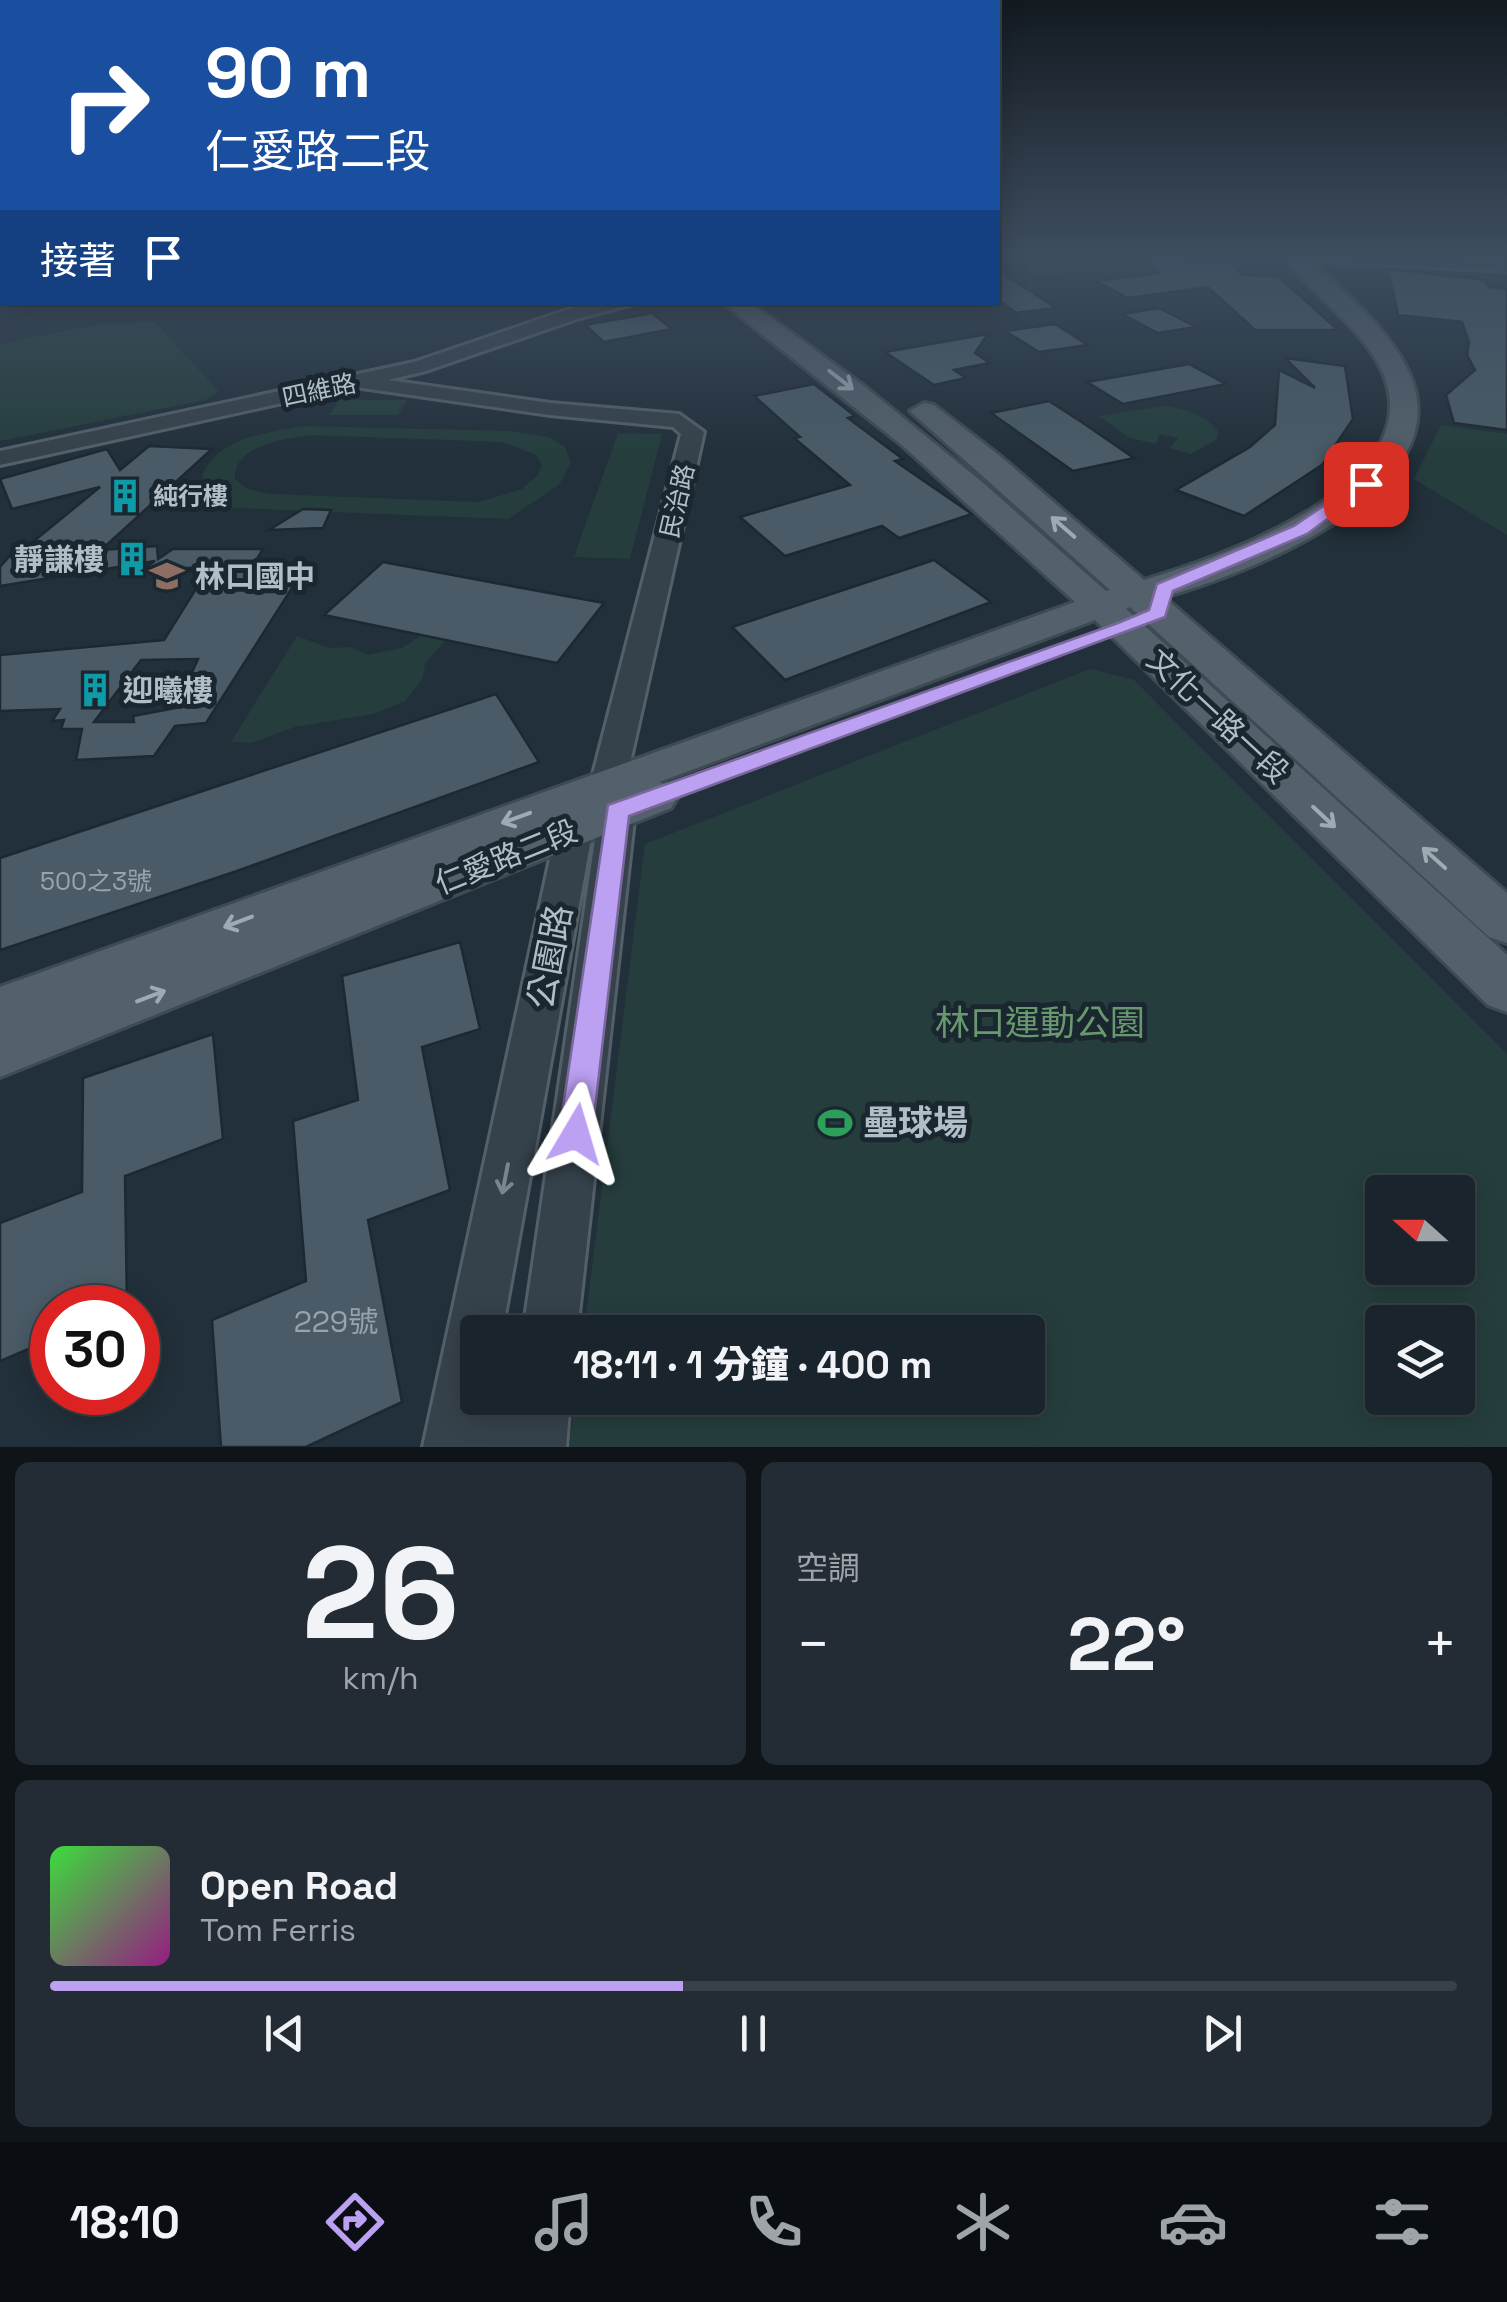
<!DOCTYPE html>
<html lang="zh-TW">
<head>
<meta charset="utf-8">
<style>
	:root { --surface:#1a242c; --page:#232c34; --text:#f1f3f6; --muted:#9fa4a9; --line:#384148; --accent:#bca0f2 }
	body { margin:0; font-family:"Space Grotesk","Noto Sans TC",sans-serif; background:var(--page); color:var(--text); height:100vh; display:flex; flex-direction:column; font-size:38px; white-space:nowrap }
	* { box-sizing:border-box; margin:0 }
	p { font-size:32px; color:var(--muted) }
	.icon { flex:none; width:55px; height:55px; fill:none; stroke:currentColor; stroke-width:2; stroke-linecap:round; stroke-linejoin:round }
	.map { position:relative; height:1447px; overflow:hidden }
	.sheet { display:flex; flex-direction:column; gap:15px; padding:15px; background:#0e1418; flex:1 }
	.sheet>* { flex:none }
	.top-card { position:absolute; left:0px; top:0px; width:1000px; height:305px; box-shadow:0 5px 25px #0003,0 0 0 2px var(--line); background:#1a4fa0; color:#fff; overflow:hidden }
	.needle { width:65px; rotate:291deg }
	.tools { position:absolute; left:1365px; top:1175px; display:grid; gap:20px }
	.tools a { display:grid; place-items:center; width:110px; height:110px; border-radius:10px; background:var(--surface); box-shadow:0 5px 25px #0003,0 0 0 2px var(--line); font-size:50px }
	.speed { position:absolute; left:30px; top:1285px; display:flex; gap:20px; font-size:50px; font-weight:700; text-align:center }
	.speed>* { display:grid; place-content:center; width:130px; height:130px; border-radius:50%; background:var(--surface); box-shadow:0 5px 25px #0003,0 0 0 2px var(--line); line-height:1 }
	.speed .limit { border:15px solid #d22; background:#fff; color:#111 }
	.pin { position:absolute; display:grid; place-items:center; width:85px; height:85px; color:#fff; margin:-42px; border-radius:20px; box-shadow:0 5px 15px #0006 }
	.me { position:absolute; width:110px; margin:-55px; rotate:7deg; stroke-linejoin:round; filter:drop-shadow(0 0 8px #0008) }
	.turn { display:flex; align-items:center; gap:35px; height:210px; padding:0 40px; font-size:45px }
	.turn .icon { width:130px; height:130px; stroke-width:2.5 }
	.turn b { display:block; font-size:70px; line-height:85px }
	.then { display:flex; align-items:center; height:95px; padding:0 40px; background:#0003; gap:20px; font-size:38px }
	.big { font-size:75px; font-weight:800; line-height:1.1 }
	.sheet .widget { flex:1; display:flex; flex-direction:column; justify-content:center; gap:15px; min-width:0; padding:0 35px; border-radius:15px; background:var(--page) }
	.sheet .dial { align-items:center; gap:0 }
	.dial b { font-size:130px; line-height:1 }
	.song { display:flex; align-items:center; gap:30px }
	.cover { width:120px; height:120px; border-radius:15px; background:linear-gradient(135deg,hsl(120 70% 55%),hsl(310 70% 35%)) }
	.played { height:10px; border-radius:5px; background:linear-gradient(90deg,var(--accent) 45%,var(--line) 45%) }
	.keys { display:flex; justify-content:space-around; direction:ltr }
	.heat { display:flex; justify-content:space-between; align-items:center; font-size:55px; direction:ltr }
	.sheet .tiles { flex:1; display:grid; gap:15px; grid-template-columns:1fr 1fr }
	.widget:last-child { grid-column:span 2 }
	.trip { position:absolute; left:460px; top:1315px; width:585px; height:100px; border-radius:10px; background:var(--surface); box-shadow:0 5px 25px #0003,0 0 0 2px var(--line); font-weight:800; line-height:100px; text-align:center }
	.tab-bar { display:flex; height:160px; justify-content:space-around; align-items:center; background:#0a0e12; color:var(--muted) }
	.tab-bar .icon { width:70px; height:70px }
	.tab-bar .on { color:var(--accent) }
	.tab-bar b { font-size:45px; color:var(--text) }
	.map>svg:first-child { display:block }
</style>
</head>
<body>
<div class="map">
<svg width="1507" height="1447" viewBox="0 0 1507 1447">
	<rect width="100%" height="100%" fill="#22303b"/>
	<g fill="#253e3d" fill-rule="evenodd">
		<path d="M1012,255H1145L1152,271L1033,274Z"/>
		<path d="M154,322L219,391L205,400L0,441V344L96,325Z"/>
		<path d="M339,400H407L398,415H329Z"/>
		<path d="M1164,406C1186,409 1204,414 1218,431L1217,439L1191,454L1170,448L1178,438L1159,434L1156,444L1130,438L1099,416Z"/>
		<path d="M1441,425L1507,434V535L1414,479Z"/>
		<path d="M302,426L509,431L549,437L565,447L571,463L559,485L508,519L161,505L178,488L213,490L202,477C214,439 269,432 302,426ZM310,435L503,442L536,455L542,465L538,475L522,489L479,502L270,494L247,489L235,479C233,445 285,439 310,435Z"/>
		<path d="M618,433L662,434L630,559L574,557Z"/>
		<path d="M422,635L446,640L425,663L423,678L405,701L373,714L295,727L251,743L231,742L297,636L329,648L351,647L367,655L402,648Z"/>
		<path d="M1090,669L1134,680L1507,1054V1447H569L575,1398H1028V1332H584L645,844ZM1382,1192H1458V1268H1382ZM1382,1322H1458V1398H1382Z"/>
	</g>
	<g fill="#4a5b67" stroke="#1d2932" stroke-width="2.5" fill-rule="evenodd">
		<path d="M1150,258L1231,261L1242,275L1278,276L1338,330H1255L1208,287L1128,298L1096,281L1158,273Z"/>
		<path d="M1388,269L1485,280L1489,287L1507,289V430L1454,423L1446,395L1475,370L1467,355L1469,342L1462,322L1398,315Z"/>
		<path d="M998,270L1056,308L1016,313L998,300Z"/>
		<path d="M1159,308L1196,327L1158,333L1122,314Z"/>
		<path d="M652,313L672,329L604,342L585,325Z"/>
		<path d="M1055,324L1088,345L1039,352L1005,331Z"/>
		<path d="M988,334L975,353L990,363L954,370L966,378L934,385L885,352Z"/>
		<path d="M1285,358L1345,366L1353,419L1322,465L1244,516L1176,490L1250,447L1275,425L1279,370L1315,388Z"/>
		<path d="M1189,364L1226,384L1123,404L1087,382Z"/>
		<path d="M814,384L855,416L848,418L903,459L895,461L972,514L899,538L882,526L785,556L740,517L850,485L794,438L800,437L754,396Z"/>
		<path d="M1049,401L1083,423L1134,458L1073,471L991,413Z"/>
		<path d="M149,446L212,449L101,550L157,546L158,559L173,549H263L252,567L306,566L206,723L175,726L154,756L76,760L82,729H61L64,720L52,721L60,709L0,711V655L164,640L209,568H145L155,561L0,586V567L15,550H23L100,487L12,509L0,479L107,449L120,470ZM198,659L176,708L133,716L134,722H94L141,660Z"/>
		<path d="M303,509L331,510L323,528L269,530Z"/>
		<path d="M934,560L991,602L785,680L732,627Z"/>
		<path d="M383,562L495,583L604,603L557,663L324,615Z"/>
		<path d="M496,694L539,762L237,871L0,950V858Z"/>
		<path d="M460,942L480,1029L422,1047L450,1190L368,1220L402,1402L306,1447H221L212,1320L306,1281L293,1121L358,1100L342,976Z"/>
		<path d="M213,1034L223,1139L125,1176L127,1308H52V1339L0,1361V1223L82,1192L83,1078Z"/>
	</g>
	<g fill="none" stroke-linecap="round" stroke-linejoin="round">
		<g stroke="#546069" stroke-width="6">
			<g id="minor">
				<path d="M1285,255L1507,261V271L1293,260Z"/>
				<path d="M603,302H641L580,318L426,371L388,380L550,403L679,414L704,432L625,785L635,811L577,1332H523L597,826L592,833L502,1332H478V1398H490L487,1412L513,1408L514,1398H570L566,1447H423L556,831L591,782L681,434L673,427L550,415L355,387L0,465V451L414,362L570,309Z"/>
			</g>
		</g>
		<g stroke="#3f4b54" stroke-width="6">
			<path id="major" d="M1283,255H1305C1341,290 1389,327 1410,375C1461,493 1245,574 1164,597L1507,893V943L1489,937L1130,607L1126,609L1507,955V1012L1488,1005L1095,620L659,782L671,786L678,797L671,808L0,1077V987L1075,602L903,446L722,302H749L864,386L982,482L1106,591L1110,590L910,411L924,403L934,405L1000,456L1144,580C1221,557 1434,484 1382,371C1360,324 1311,296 1283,255Z"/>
		</g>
		<use href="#minor" fill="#36424b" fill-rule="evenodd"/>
		<use href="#major" fill="#54616c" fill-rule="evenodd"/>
	</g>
	<defs><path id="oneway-shaft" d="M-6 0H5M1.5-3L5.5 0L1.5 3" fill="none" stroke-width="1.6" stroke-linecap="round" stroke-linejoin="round" transform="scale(2.5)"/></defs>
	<g stroke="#9eabb5">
		<use href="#oneway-shaft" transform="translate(841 380) rotate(38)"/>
		<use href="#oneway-shaft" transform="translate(1063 527) rotate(-139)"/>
		<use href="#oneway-shaft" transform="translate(1324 817) rotate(43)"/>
		<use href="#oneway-shaft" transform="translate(516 818) rotate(160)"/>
		<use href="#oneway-shaft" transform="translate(1434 858) rotate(-138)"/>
		<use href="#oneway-shaft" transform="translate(238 922) rotate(159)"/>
		<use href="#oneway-shaft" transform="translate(151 996) rotate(-21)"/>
	</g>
	<use stroke="#7a868f" href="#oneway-shaft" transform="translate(505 1179) rotate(101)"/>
	<linearGradient id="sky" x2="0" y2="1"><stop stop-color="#131a20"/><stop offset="0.56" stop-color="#3e4e60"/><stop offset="1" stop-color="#3e4e60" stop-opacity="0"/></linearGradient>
	<rect width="1507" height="457" fill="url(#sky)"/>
	<path fill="#bca0f2" stroke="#7a689d" stroke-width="2.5" d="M1360,481L1375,484L1307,534L1173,591L1165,617L629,816L592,1134L587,1145L576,1150L564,1145L559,1134L608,805L1118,623L1149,610L1157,584L1294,526Z"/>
	<defs>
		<g id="building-bare" transform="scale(2.7)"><path d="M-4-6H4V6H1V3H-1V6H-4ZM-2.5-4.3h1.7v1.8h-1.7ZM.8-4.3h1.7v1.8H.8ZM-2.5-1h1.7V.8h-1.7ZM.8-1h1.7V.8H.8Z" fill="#0f9aa8" stroke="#1b2730" stroke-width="2.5" paint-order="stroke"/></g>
		<g id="school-bare" transform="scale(2.7)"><path d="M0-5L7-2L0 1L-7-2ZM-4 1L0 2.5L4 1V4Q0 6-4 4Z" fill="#8d6e63" stroke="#1b2730" stroke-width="2.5" paint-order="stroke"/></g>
		<g id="stadium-bare" transform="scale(2.7)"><path d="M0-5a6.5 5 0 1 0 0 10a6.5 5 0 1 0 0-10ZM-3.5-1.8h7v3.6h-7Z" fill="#2e9e5b" stroke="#1b2730" stroke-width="2.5" paint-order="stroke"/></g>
	</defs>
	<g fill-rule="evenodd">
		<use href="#building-bare" x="125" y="496"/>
		<use href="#building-bare" x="132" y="559"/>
		<use href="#school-bare" x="167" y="576"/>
		<use href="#building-bare" x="95" y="690"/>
		<use href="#stadium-bare" x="835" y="1123"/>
	</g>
	<g text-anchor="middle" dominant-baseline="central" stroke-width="10" stroke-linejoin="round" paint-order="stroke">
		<g font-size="25" fill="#b1bdc7" stroke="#1b2730">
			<text transform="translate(319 390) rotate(-12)">四維路</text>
			<text transform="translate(677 501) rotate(-77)">民治路</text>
		</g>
		<g font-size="25" font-weight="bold" fill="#b1bdc7" stroke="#1b2730" text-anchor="start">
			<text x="153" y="496">純行樓</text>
		</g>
		<g font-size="25" fill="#97a4af">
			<text x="96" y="881">500之3號</text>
		</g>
		<g font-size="30" font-weight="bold" fill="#b1bdc7" stroke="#1b2730" text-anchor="start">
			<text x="104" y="559" text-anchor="end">靜謙樓</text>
			<text x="195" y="576">林口國中</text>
			<text x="123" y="690">迎曦樓</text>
		</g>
		<g font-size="30" fill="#b1bdc7" stroke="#1b2730">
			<text transform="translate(1218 716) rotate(43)">文化一路一段</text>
			<text transform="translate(506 857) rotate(-22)">仁愛路二段</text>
		</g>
		<g font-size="30" fill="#97a4af">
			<text x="336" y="1321">229號</text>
		</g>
		<g font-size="35" fill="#b1bdc7" stroke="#1b2730">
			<text transform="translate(550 957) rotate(-79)">公園路</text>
		</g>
		<g font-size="35" fill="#68986d" stroke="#1b2730">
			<text x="1040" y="1023">林口運動公園</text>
		</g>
		<g font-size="35" font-weight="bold" fill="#b1bdc7" stroke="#1b2730" text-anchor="start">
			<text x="863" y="1123">壘球場</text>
		</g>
	</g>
</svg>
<div class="tools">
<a><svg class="needle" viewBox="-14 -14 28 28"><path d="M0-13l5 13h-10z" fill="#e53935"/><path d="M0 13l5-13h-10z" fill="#9fa4a9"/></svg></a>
<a><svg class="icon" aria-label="layers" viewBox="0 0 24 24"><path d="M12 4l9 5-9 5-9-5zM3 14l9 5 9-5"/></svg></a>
</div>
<div class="speed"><div class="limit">30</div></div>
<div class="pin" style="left:1366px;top:484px;background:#d93025"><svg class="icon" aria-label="arrive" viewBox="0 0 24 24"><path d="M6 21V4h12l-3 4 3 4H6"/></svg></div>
<svg class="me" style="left:576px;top:1134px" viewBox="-20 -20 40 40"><path d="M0-17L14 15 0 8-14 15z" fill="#bca0f2" stroke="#fff" stroke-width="4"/></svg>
<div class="trip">18:11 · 1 分鐘 · 400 m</div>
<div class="top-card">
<div class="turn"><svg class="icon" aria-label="right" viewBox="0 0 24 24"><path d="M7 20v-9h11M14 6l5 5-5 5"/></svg><div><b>90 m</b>仁愛路二段</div></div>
<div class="then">接著<svg class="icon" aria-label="arrive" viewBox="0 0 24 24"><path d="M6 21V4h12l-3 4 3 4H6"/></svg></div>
</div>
</div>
<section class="sheet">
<div class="tiles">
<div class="widget dial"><b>26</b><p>km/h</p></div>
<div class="widget"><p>空調</p>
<div class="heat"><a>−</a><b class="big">22°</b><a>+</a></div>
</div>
<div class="widget">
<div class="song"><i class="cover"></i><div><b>Open Road</b><p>Tom Ferris</p></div></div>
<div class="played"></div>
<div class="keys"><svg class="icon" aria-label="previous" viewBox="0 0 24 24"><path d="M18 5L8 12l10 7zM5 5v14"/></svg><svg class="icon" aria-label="pause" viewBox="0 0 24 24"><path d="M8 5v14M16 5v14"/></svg><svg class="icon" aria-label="next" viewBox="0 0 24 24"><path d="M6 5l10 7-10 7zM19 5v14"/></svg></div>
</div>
</div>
</section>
<nav class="tab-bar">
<b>18:10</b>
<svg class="icon on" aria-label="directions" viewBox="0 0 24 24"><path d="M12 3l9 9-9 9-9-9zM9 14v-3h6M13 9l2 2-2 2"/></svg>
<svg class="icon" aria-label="music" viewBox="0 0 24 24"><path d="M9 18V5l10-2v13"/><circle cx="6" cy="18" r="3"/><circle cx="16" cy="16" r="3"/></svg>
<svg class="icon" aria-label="phone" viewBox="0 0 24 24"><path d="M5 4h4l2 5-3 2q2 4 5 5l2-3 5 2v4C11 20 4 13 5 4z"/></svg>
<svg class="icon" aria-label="climate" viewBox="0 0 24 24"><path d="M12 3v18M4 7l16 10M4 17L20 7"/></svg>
<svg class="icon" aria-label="car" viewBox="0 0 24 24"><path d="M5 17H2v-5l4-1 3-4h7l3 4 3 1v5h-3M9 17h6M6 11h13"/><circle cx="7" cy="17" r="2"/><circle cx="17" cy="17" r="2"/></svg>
<svg class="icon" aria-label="filters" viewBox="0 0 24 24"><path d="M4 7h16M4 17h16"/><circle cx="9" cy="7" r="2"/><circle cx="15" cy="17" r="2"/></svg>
</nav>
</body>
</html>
